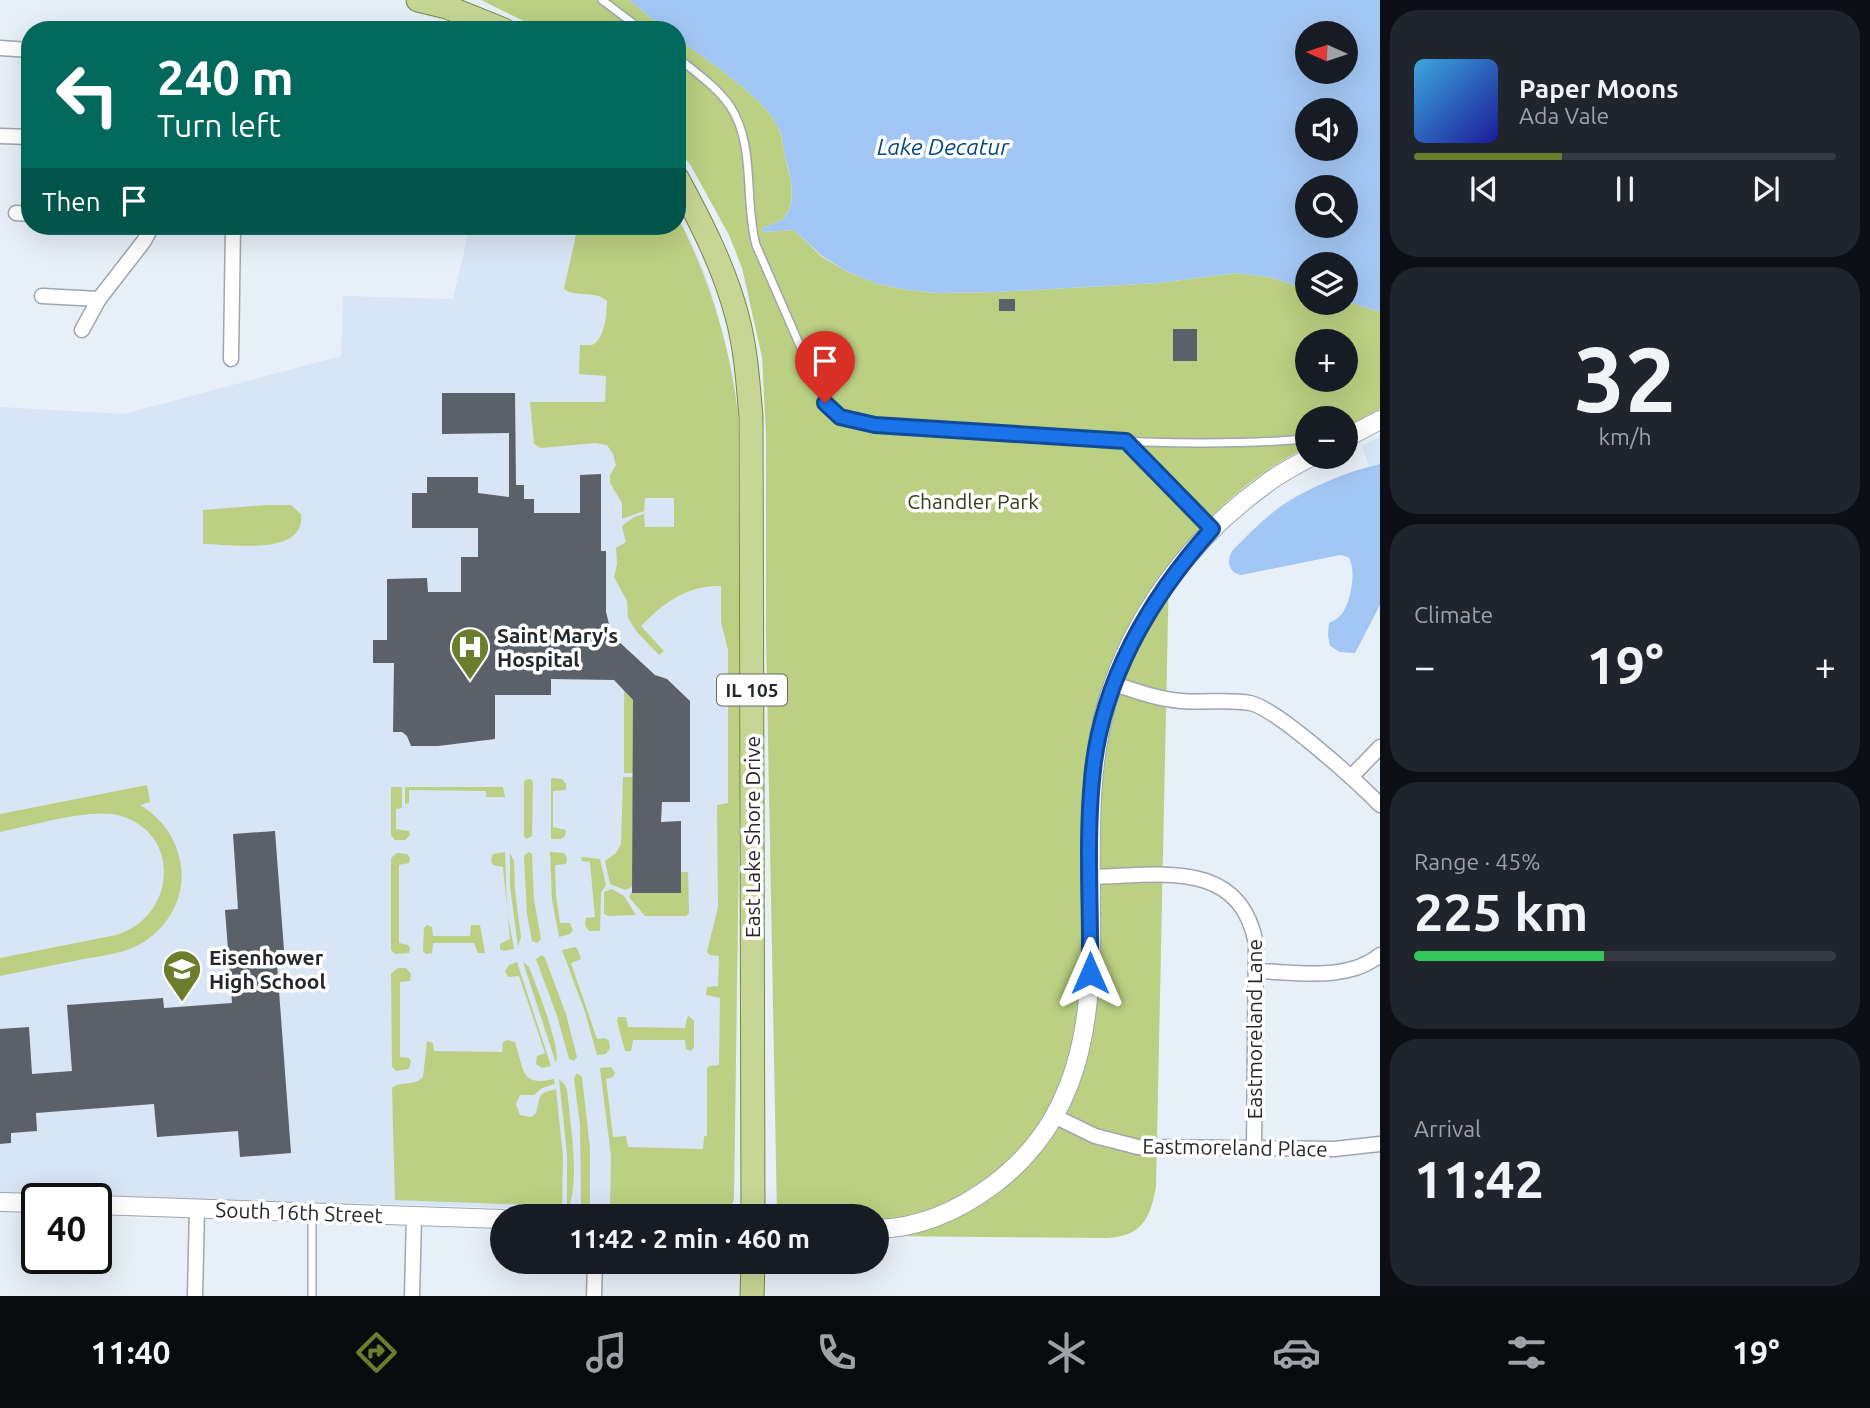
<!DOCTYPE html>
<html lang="en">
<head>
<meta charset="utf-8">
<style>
	:root { --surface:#171b24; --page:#20242c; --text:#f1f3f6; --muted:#9ea1a6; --line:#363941; --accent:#6c7e2d }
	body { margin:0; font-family:Ubuntu,sans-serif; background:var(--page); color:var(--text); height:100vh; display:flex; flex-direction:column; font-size:26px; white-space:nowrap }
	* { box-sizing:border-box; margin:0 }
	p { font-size:23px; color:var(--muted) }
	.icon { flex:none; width:38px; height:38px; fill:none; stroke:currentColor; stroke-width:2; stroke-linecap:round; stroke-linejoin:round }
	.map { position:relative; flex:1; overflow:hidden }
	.drawer { display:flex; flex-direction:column; gap:10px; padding:10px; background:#0d0f14; width:490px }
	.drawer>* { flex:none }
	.guide { position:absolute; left:21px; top:21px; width:665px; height:214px; border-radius:28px; box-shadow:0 7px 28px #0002; background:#00695c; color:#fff; overflow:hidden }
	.needle { width:46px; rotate:273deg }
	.buttons { position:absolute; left:1295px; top:21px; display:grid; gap:14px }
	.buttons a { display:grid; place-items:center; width:63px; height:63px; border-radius:50%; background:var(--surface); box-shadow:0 7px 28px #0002; font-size:35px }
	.speed { position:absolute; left:21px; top:1183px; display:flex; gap:14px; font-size:35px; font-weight:700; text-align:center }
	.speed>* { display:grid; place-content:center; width:91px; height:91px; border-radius:50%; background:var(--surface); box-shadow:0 7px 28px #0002; line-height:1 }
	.speed .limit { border:4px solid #111; border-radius:10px; background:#fff; color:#111 }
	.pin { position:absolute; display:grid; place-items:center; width:60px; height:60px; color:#fff; margin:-72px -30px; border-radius:50% 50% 50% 0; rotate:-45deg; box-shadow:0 0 7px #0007 }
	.pin .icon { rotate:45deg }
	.me { position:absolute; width:77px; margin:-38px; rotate:0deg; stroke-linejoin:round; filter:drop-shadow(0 0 5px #0008) }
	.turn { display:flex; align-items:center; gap:24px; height:147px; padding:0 21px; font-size:32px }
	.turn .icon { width:91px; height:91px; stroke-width:2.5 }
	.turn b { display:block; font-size:49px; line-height:60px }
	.then { display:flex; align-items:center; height:66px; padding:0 21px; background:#0003; gap:14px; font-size:26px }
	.big { font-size:52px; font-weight:700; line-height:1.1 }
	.drawer .tile { flex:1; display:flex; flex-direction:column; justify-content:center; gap:10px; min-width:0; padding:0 24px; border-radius:28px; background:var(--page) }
	.drawer .dial { align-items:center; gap:0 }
	.dial b { font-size:91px; line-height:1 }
	.song { display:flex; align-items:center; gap:21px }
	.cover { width:84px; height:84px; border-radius:10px; background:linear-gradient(135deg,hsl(200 70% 55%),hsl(240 70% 35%)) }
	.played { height:7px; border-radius:4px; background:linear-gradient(90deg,var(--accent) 35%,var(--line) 35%) }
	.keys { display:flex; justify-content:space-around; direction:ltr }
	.heat { display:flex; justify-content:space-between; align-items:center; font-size:38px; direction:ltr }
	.charge { height:10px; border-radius:5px; background:linear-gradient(90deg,#34c759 45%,var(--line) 0) }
	.trip { position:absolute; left:490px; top:1204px; width:399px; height:70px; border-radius:35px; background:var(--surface); box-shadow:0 7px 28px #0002; font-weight:700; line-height:70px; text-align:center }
	.dock { display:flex; height:112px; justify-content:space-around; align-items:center; background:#090b0e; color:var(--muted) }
	.dock .icon { width:49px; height:49px }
	.dock .active { color:var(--accent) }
	.dock b { font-size:32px; color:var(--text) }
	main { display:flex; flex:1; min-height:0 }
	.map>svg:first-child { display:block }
</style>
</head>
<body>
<main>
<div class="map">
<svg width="1380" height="1296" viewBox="0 0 1380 1296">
	<rect width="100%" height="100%" fill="#e7eff8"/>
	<g fill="#d8e5f4">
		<path d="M677,216L695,249L712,293L733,374L738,413L740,774L734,1199L732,1206L727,1211L719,1213L672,1214L358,1203L340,1213L96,1199H37L0,1202V407L124,414L341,356L343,296L453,299L470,226H677Z"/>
		<path d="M1380,436V464L1369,466L1362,446Z"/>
	</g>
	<g fill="#bbd082" fill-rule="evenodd">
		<path d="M481,0H629L666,30H542Z"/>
		<path d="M677,38C705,59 764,97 778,127C784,140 784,156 788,169C793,188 795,205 782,220L762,228L763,232L794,230L822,257L848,272L878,284L908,290L937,293L997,292L1158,283L1236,273L1269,277L1307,289V303L1346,301L1380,312V409L1346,427V418H1307V447C1247,478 1209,513 1169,568L1156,1187C1150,1219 1142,1236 1107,1238L877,1236V1216H777L766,634V434L762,357L742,268L729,235L691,166L677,147ZM1307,341H1346V380H1307Z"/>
		<path d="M677,216C710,279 729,343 738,413L740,774L734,1199L729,1210L610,1207L611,1156L600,1068L611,1067L615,1073L613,1077L606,1079L613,1137L626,1136L628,1147L703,1149L704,1137L707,1135V1069L709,1066L719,1065L720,998L706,995L707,987L718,986L719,956L710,955L707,952L718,907L717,805L728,803V650L721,622V586C688,585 663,603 641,626L664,651L659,655L637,632L628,618L627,601L614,577L617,564L616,548L626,542L622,526L634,517L644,514L645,527H674V498H645L644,511L622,519V503L610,483V475L616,465L613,454L607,445L595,443L541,448L534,444L530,402H605L606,376L579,374L580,345C581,345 591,345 592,345C605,340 607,312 607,301C596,290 576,298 564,289L578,226H677Z"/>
		<path d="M266,505H291L301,514C306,557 230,544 203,544V510Z"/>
		<path d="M624,691L633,700V773H624Z"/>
		<path d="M623,777H633L632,887L625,890L610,884L605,861L616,853L621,844Z"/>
		<path d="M551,778L562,779L566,784V790L553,791V827L566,830L565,836L561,839H551Z"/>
		<path d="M531,779L533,783L532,836L526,839L524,836V783L525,780Z"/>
		<path d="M147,785L150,802L140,805C163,819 177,839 181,866C186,900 164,935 132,948C114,955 93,957 74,961C49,966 25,971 0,976V958L116,935C175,918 183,835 121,816C93,807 31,826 0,832V814Z"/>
		<path d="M391,787H402V808L396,809V829L409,831L410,835L405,840H395L391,835Z"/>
		<path d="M405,787H503L505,797H486V791L409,790V803L405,804Z"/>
		<path d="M505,852L507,911L514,949L503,951L500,949V944L510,939L503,867L493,865L491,860L493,854Z"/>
		<path d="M529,852L532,854L534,900L541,939L537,943L532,941L527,914L524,856Z"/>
		<path d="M550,852L564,853L567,858L566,864L555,865L556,896L560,923H570L573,930L570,934L559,937L552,899Z"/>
		<path d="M397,853L407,854L410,858L409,863L399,865V943L408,945L410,948L409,953L395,954L391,950V858Z"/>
		<path d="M510,853L514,861L515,891L521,937L518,947L510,886Z"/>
		<path d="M581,857L600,859L606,885L601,893L600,931H589L585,925L586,918L595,917L590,862L582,861Z"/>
		<path d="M681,872H688L689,913L686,916H645L629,897L632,891L681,893Z"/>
		<path d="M612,889L624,896L636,915L608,916L604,914V892Z"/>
		<path d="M427,925L432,927L433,936H470L471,925H480L485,953H478L474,943H433L432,953L426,954L423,951L424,928Z"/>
		<path d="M575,947L578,950L581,959L571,963L597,1039L605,1038L609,1041L610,1048L606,1054L597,1055L585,1012L562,950Z"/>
		<path d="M542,955L545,958L566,1014L577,1057L574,1061L569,1059L557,1016L536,959Z"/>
		<path d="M517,962L551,1066L542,1068L536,1064L537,1056L545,1053L519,976L508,977L505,971L509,965Z"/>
		<path d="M523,962L529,967C536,985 561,1047 556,1063Z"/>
		<path d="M398,968H406L411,974L410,981L400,982V1057L409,1058L411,1061L409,1069L396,1071L392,1067L391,974Z"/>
		<path d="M689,1016L694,1021V1047L691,1051L686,1049L685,1040H633L631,1051H625L617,1021L618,1017H626L628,1027L685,1028L687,1018Z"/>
		<path d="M507,1040L515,1042C524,1069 520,1087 554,1079L555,1084L542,1088L534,1095H520L516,1104L520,1115L531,1117L536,1113C541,1097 535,1094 556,1089L563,1157L562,1206L395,1200L392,1088C401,1080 414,1087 423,1077L427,1041L433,1043L434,1051L502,1052L503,1042Z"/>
		<path d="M577,1073L582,1077L590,1148V1206H581L580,1125L574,1078Z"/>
		<path d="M559,1079L565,1085L567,1090C570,1122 580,1179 569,1207L567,1205V1154Z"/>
	</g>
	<g fill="#a3c7f4" fill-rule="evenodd">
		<path d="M629,0H1380V312L1346,301V264H1307V289L1269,277L1236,273L1158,283L997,292L937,293L908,290L878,284L848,272L822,256L794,230L763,232L762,228L782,220C797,203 792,184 787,164C783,152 784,138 778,127C764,97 705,59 677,38V30H666ZM1307,33H1346V72H1307ZM1307,110H1346V149H1307ZM1307,187H1346V226H1307Z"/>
		<path d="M1380,464V605L1355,653L1340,652L1330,646L1328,635L1329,623C1332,621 1336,620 1339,617C1350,608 1358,569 1348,557L1340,555L1241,575C1229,573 1226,561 1232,551C1246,537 1260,522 1276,510C1302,490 1348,471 1380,464Z"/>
	</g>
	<g fill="#5b6169">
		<rect x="999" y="299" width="16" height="12"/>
		<rect x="1173" y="329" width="24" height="32"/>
		<path d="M442,393H515L516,485H524V499H534V513H580V475L601,474V551H606V612L611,632L616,639L655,675L667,679L690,701V802H662L661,822L681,821V893H632L633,700L614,680L551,679V695H495V739L438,746H411L407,736L402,732H393L394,663H373V640H387V579L427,578L428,592H461V557H478V528H412V493H427V477H478V493L509,497V433L442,434Z"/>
		<path d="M275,831L284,950H276L291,1153L240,1157L238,1131L157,1137L154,1104L36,1113L37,1131L11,1133V1143L0,1144V1029L29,1027L32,1074L72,1071L67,1005L163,998L164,1008L232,1003L225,910L238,909L233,834Z"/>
	</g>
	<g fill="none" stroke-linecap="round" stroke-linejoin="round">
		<g stroke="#9fa6ae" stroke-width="10">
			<g id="service">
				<path d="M602,0L642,30"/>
				<path d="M677,57C695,72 717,87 730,106C756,145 744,201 756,245L825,403L840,417L875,425C1019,433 1163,451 1307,439"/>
				<path d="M1127,442L1211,528"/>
				<path d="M312,1296V1213"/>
			</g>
		</g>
		<g stroke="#9fa6ae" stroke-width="17">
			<g id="minor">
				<path d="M0,48L30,50"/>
				<path d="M0,136L30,137"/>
				<path d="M16,213L30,214"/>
				<path d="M42,296L99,299"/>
				<path d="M82,330L99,299L144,241L152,226"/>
				<path d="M231,359L233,226"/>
				<path d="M1114,684C1136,691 1157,699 1181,701C1204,703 1228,699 1250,703C1276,708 1359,783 1380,805"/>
				<path d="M1351,777L1380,747"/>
				<path d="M1091,877C1158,876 1240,857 1256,944L1254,1148"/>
				<path d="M1256,971C1297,972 1347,982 1380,955"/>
				<path d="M1054,1116L1095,1136L1138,1147L1334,1149L1380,1144"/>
				<path d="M195,1296L197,1208"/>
				<path d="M412,1296L414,1216"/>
				<path d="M594,1296L595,1262"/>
			</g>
		</g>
		<g stroke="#9fa6ae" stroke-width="20">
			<g id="tertiary">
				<path d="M1346,438L1380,420"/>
				<path d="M0,1202L37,1203"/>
				<path d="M96,1205L502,1219"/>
				<path d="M877,1229C921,1228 958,1211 993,1185C1149,1068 1059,862 1107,703C1133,615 1192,537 1266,484C1280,473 1296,465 1311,457"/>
			</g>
		</g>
		<g stroke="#778842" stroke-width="25">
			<g id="primary">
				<path d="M418,0L447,7L504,30"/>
				<path d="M677,178C701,222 724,267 737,316C746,349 748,383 751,417L753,1216"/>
				<path d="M752,1296L753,1262"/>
			</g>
		</g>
		<use href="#service" stroke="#fff" stroke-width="7"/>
		<use href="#minor" stroke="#fff" stroke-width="14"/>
		<use href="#tertiary" stroke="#fff" stroke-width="18"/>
		<use href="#primary" stroke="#c8d695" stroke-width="23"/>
	</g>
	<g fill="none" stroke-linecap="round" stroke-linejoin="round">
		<g stroke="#114b97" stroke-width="18">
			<path id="route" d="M825,403L840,417L875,425L1126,441L1212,529C1148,600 1100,683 1092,780C1086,844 1091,909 1090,973"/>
		</g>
		<use href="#route" stroke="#1a73e8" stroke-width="12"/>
	</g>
	<defs>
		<g id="hospital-pin" transform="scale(2.0125)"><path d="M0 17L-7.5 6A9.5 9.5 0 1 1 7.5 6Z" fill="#6c7e2d" stroke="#fff"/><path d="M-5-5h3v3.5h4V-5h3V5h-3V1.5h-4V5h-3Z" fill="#fff"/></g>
		<g id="school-pin" transform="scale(2.0125)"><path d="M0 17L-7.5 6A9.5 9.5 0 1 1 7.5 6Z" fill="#6c7e2d" stroke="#fff"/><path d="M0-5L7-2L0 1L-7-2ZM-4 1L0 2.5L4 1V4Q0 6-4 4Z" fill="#fff"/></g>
	</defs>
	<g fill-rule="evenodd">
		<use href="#hospital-pin" x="470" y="647"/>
		<use href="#school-pin" x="182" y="969"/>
	</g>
	<g text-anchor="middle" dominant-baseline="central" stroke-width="7" stroke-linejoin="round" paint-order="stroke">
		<rect fill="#fff" stroke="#66686b" stroke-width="2" x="717" y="674.5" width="70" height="31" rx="5"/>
		<g font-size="19" font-weight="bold" fill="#25282b">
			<text x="752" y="690">IL 105</text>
		</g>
		<g font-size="21" fill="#353f17" stroke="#fff">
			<text x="973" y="501">Chandler Park</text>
		</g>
		<g font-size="21" font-weight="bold" fill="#25282b" stroke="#fff" text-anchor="start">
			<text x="497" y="635">Saint Mary's<tspan x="497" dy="24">Hospital</tspan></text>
			<text x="209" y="957">Eisenhower<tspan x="209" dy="24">High School</tspan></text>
		</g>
		<g font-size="21" fill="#25282b" stroke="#fff">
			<text transform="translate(752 837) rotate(-90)">East Lake Shore Drive</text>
			<text transform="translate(1254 1029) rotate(-90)">Eastmoreland Lane</text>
			<text transform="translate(1235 1147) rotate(1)">Eastmoreland Place</text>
			<text transform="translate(299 1212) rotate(2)">South 16th Street</text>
		</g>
		<g font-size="23" font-style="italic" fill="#064888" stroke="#fff">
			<text x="943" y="146">Lake Decatur</text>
		</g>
	</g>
</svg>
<div class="buttons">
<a><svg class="needle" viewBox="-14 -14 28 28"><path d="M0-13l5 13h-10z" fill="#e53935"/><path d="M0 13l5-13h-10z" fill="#9ea1a6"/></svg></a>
<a><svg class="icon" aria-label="sound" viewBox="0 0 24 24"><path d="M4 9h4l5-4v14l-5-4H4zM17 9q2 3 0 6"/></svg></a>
<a><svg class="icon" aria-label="search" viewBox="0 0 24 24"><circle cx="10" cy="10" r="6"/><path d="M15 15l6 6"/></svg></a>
<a><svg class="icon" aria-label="layers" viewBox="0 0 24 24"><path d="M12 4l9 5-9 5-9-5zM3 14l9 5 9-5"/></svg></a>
<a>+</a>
<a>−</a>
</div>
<div class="speed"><div class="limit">40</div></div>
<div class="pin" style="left:825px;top:403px;background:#d93025"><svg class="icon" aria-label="arrive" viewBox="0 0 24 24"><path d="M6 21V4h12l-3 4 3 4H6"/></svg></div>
<svg class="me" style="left:1090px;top:973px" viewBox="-20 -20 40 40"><path d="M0-17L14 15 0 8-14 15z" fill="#1a73e8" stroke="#fff" stroke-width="4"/></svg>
<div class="trip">11:42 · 2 min · 460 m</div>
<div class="guide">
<div class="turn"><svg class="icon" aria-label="left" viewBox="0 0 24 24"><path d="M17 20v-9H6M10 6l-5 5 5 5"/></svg><div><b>240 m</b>Turn left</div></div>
<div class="then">Then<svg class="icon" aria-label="arrive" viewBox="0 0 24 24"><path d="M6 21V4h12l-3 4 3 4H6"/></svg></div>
</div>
</div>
<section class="drawer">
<div class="tile">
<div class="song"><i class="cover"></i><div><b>Paper Moons</b><p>Ada Vale</p></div></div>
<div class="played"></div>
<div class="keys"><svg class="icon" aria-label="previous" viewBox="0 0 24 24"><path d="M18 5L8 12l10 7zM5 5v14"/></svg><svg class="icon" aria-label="pause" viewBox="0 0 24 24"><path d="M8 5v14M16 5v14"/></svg><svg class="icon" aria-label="next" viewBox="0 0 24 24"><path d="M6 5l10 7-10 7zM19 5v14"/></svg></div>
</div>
<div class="tile dial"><b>32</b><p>km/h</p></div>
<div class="tile"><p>Climate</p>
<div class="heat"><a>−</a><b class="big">19°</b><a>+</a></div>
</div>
<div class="tile"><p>Range · 45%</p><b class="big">225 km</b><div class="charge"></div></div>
<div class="tile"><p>Arrival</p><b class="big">11:42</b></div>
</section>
</main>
<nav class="dock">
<b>11:40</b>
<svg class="icon active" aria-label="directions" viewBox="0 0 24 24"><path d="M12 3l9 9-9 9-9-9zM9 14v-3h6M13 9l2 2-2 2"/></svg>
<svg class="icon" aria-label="music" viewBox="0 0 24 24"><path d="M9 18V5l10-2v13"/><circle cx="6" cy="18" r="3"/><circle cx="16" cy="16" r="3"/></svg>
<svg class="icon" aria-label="phone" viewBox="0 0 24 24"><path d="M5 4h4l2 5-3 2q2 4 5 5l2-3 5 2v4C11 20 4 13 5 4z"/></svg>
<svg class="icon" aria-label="climate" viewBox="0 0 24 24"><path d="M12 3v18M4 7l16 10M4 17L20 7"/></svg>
<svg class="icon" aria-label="car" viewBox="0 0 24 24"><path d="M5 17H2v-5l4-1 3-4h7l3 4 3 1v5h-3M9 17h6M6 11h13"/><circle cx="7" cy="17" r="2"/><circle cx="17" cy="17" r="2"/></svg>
<svg class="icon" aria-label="filters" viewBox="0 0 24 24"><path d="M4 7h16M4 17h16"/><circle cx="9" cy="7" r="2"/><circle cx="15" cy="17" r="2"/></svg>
<b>19°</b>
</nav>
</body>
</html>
